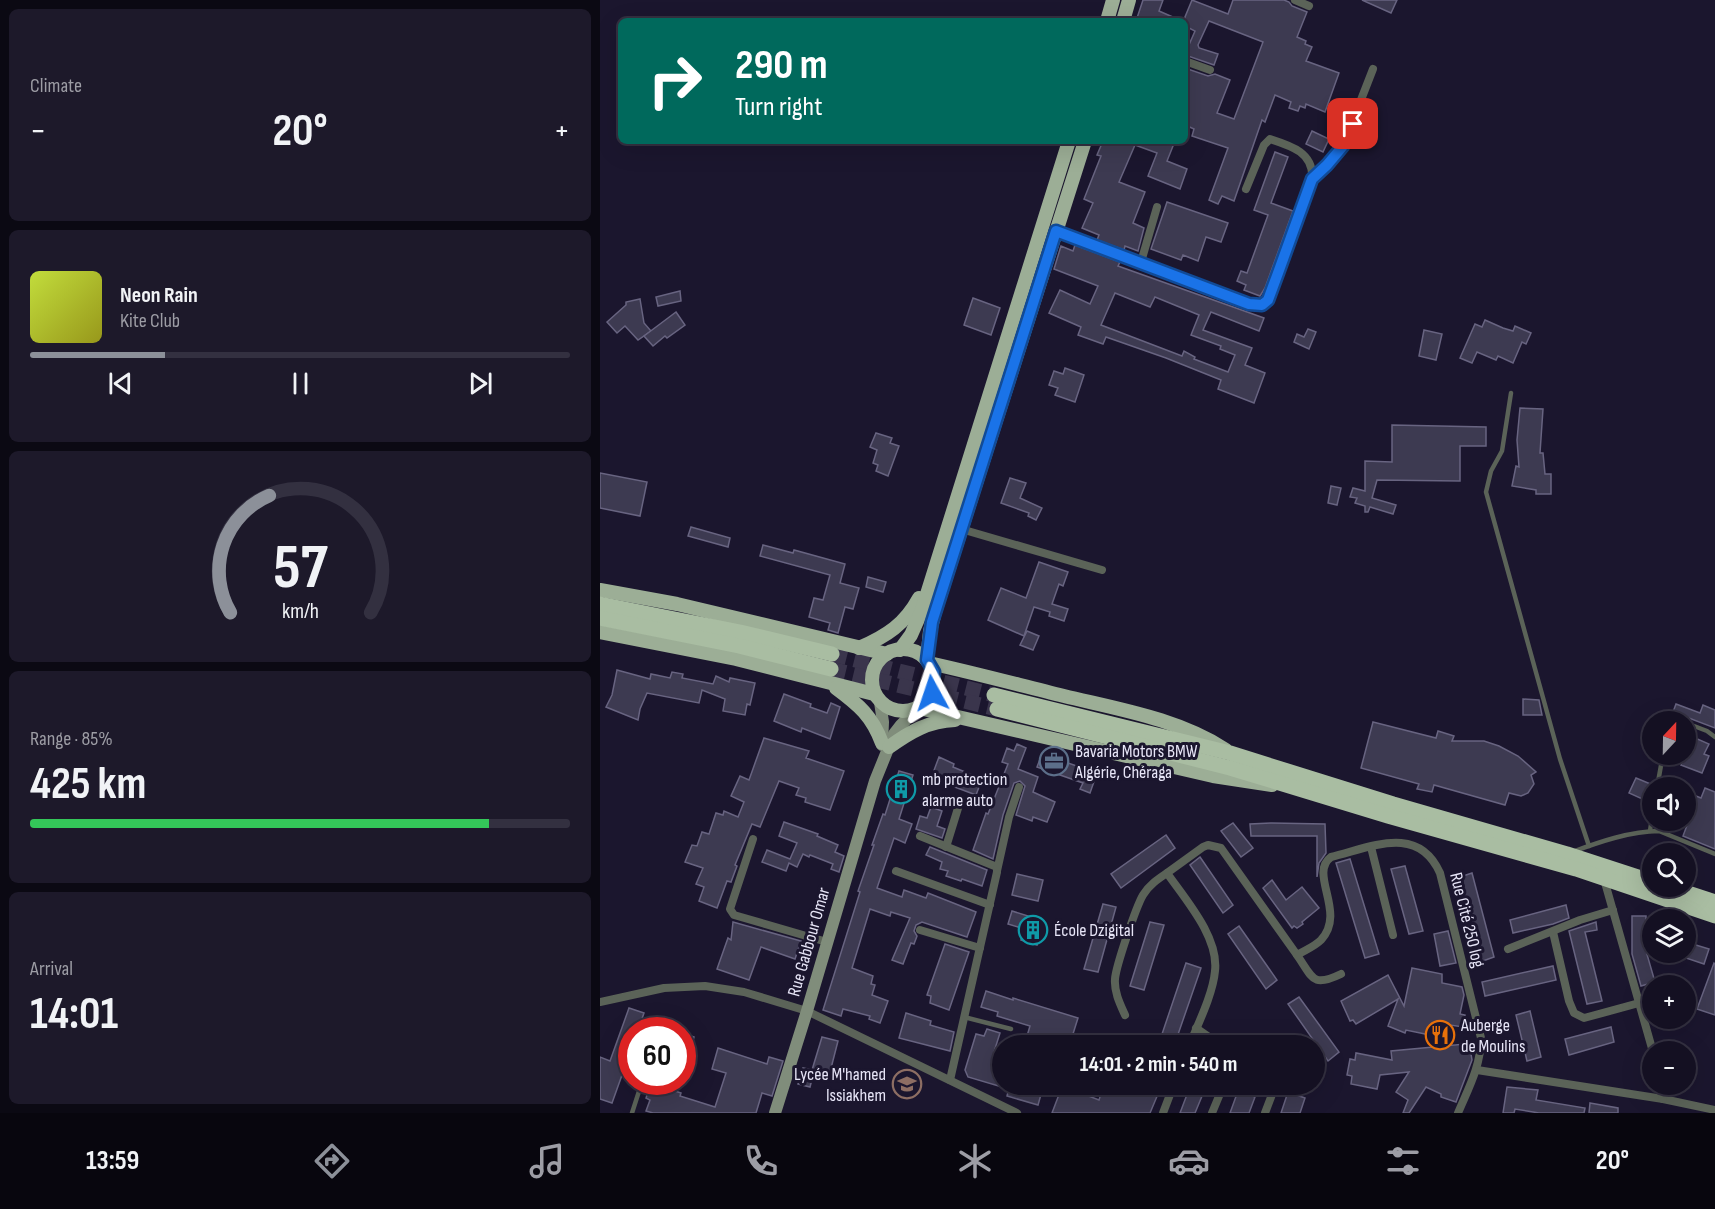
<!DOCTYPE html>
<html lang="en">
<head>
<meta charset="utf-8">
<style>
	:root { --surface:#141022; --page:#1d192a; --text:#f1f3f6; --muted:#9d9da5; --line:#333040; --accent:#8c9099 }
	body { margin:0; font-family:"Sofia Sans Condensed",sans-serif; background:var(--page); color:var(--text); height:100vh; display:flex; flex-direction:column; font-size:22px; white-space:nowrap }
	* { box-sizing:border-box; margin:0 }
	p { font-size:20px; color:var(--muted) }
	.icon { flex:none; width:33px; height:33px; fill:none; stroke:currentColor; stroke-width:2; stroke-linecap:round; stroke-linejoin:round }
	.map { position:relative; flex:1; overflow:hidden }
	.sheet { display:flex; flex-direction:column; gap:9px; padding:9px; background:#0b0913; width:600px }
	.sheet>* { flex:none }
	.guide { position:absolute; left:18px; top:18px; width:570px; height:126px; border-radius:9px; box-shadow:0 6px 24px #0002,0 0 0 2px var(--line); background:#00695c; color:#fff; overflow:hidden }
	.needle { width:39px; rotate:22deg }
	.tools { position:absolute; left:1042px; top:711px; display:grid; gap:12px }
	.tools a { display:grid; place-items:center; width:54px; height:54px; border-radius:50%; background:var(--surface); box-shadow:0 6px 24px #0002,0 0 0 2px var(--line); font-size:30px }
	.speed { position:absolute; left:18px; top:1017px; display:flex; gap:12px; font-size:30px; font-weight:700; text-align:center }
	.speed>* { display:grid; place-content:center; width:78px; height:78px; border-radius:50%; background:var(--surface); box-shadow:0 6px 24px #0002,0 0 0 2px var(--line); line-height:1 }
	.speed .limit { border:9px solid #d22; background:#fff; color:#111 }
	.pin { position:absolute; display:grid; place-items:center; width:51px; height:51px; color:#fff; margin:-26px; border-radius:12px; box-shadow:0 3px 9px #0006 }
	.me { position:absolute; width:66px; margin:-33px; rotate:355deg; stroke-linejoin:round; filter:drop-shadow(0 0 4px #0008) }
	.turn { display:flex; align-items:center; gap:21px; height:126px; padding:0 18px; font-size:27px }
	.turn .icon { width:78px; height:78px; stroke-width:2.5 }
	.turn b { display:block; font-size:42px; line-height:51px }
	.big { font-size:45px; font-weight:700; line-height:1.1 }
	.sheet .card { flex:1; display:flex; flex-direction:column; justify-content:center; gap:9px; min-width:0; padding:0 21px; border-radius:9px; background:var(--page) }
	.sheet .dial { align-items:center; gap:0 }
	.dial svg { height:156px; overflow:visible; fill:none; stroke:var(--line); stroke-width:7; stroke-linecap:round; text-anchor:middle }
	.dial text { fill:var(--text); stroke:none }
	.song { display:flex; align-items:center; gap:18px }
	.cover { width:72px; height:72px; border-radius:9px; background:linear-gradient(135deg,hsl(70 70% 55%),hsl(60 70% 35%)) }
	.played { height:6px; border-radius:3px; background:linear-gradient(90deg,var(--accent) 25%,var(--line) 25%) }
	.keys { display:flex; justify-content:space-around; direction:ltr }
	.heat { display:flex; justify-content:space-between; align-items:center; font-size:33px; direction:ltr }
	.charge { height:9px; border-radius:4px; background:linear-gradient(90deg,#34c759 85%,var(--line) 0) }
	.trip { position:absolute; left:392px; top:1035px; width:333px; height:60px; border-radius:30px; background:var(--surface); box-shadow:0 6px 24px #0002,0 0 0 2px var(--line); font-weight:700; line-height:60px; text-align:center }
	.tab-bar { display:flex; height:96px; justify-content:space-around; align-items:center; background:#08060e; color:var(--muted) }
	.tab-bar .icon { width:42px; height:42px }
	.tab-bar .current { color:var(--accent) }
	.tab-bar b { font-size:27px; color:var(--text) }
	main { display:flex; flex:1; min-height:0 }
	.map>svg:first-child { display:block }
</style>
</head>
<body>
<main>
<section class="sheet">
<div class="card"><p>Climate</p>
<div class="heat"><a>−</a><b class="big">20°</b><a>+</a></div>
</div>
<div class="card">
<div class="song"><i class="cover"></i><div><b>Neon Rain</b><p>Kite Club</p></div></div>
<div class="played"></div>
<div class="keys"><svg class="icon" aria-label="previous" viewBox="0 0 24 24"><path d="M18 5L8 12l10 7zM5 5v14"/></svg><svg class="icon" aria-label="pause" viewBox="0 0 24 24"><path d="M8 5v14M16 5v14"/></svg><svg class="icon" aria-label="next" viewBox="0 0 24 24"><path d="M6 5l10 7-10 7zM19 5v14"/></svg></div>
</div>
<div class="card dial"><svg viewBox="0 0 100 80">
<path d="M14 69A42 42 0 1 1 86 69"/>
<path d="M14 69A42 42 0 0 1 34 9" stroke="#8c9099"/>
<text x="50" y="56" font-size="32" font-weight="700">57</text>
<text x="50" y="72" font-size="11">km/h</text>
</svg></div>
<div class="card"><p>Range · 85%</p><b class="big">425 km</b><div class="charge"></div></div>
<div class="card"><p>Arrival</p><b class="big">14:01</b></div>
</section>
<div class="map">
<svg width="1115" height="1113" viewBox="0 0 1115 1113">
	<rect width="100%" height="100%" fill="#1b162e"/>
	<g fill="#3d3a51" stroke="#686481" stroke-width="1.5" fill-rule="evenodd">
		<path d="M543,0H563L559,11L582,21H536Z"/>
		<path d="M592,0L628,14L633,0H684L689,2L692,6L707,12L697,37L706,41L705,44L712,47L706,61L739,73L725,112L706,104L705,108L700,106L698,111L689,108L691,102L675,95L665,122L662,120L634,201L622,196L618,204L609,200L628,148L592,136L594,129L585,125V68L608,76L615,74L630,80L617,113L634,119L663,42L609,21L598,45L599,48L618,54L614,65L585,55V46L588,47L595,31L585,26V17Z"/>
		<path d="M762,0H797L791,13Z"/>
		<path d="M712,131L729,139L723,152L706,144Z"/>
		<path d="M503,141H575L567,161L587,169L580,189L548,176L557,153L535,145L519,182L545,192L533,223L544,228L538,251L525,246L524,250L497,240L499,235L482,228L493,203L484,199L501,156L497,155Z"/>
		<path d="M675,152L688,157L671,203L693,211L665,288L660,296L644,290L646,285L637,281L641,271L647,273L668,215L654,210Z"/>
		<path d="M567,202L628,223L621,242L606,237L598,261L583,255L581,260L551,249Z"/>
		<path d="M475,245L520,262L518,266L664,318L659,331L611,312L603,330L652,348L645,365L665,373L654,403L618,389L621,380L566,358L506,337L503,344L478,335L481,327L449,313L460,290L490,304L498,286L454,269L461,246L473,251ZM515,293L550,307L555,297L599,315L591,335L621,346L620,349L635,355L628,372L594,359L595,357L584,351L582,356L501,325Z"/>
		<path d="M80,291L81,301L58,306L56,297Z"/>
		<path d="M373,298L400,308L391,335L364,325Z"/>
		<path d="M40,299L44,323L51,331L38,340L25,326L17,333L7,322L26,305V302Z"/>
		<path d="M76,312L85,325L67,338L65,336L53,346L44,336Z"/>
		<path d="M885,320L903,328L913,331L915,326L931,333L926,344L922,342L913,363L898,356L896,360L877,352L872,363L860,358L875,324L882,327Z"/>
		<path d="M708,329L716,332L709,349L694,342L697,334L704,337Z"/>
		<path d="M824,330L842,334L836,360L819,356Z"/>
		<path d="M465,368L484,375L475,402L455,395L458,388L449,385L454,371L463,374Z"/>
		<path d="M920,408L943,409L940,453H943L945,474H951V494H936V490L912,486L916,466L919,467L917,440Z"/>
		<path d="M792,425L886,427V446H860V481L777,480L772,498L796,505L793,514L770,507L768,512H765V506L755,503L757,498L750,497L753,488L765,491V461L792,462Z"/>
		<path d="M276,433L292,438L290,443L299,446L288,476L276,471L278,465L273,463L277,450L270,447Z"/>
		<path d="M0,473L47,482L40,516L0,508Z"/>
		<path d="M410,478L426,483L420,498L442,508L436,520L428,516L429,513L401,503Z"/>
		<path d="M731,486L741,488L737,505L728,503Z"/>
		<path d="M91,527L130,538L128,547L88,536Z"/>
		<path d="M163,545L193,553L194,550L245,564L240,583L259,588L253,609L245,607L238,633L228,630L230,623L209,617L214,598L223,600L230,575L160,556Z"/>
		<path d="M439,562L468,572L463,586L459,584L452,604L468,609L464,621L449,616L450,612L434,607L424,636L388,620L401,588L426,598Z"/>
		<path d="M268,577L286,582L283,592L266,587Z"/>
		<path d="M427,631L439,636L433,650L420,645Z"/>
		<path d="M17,670L50,679L51,674L70,678L72,672L83,674L82,678L113,684L116,676L129,682L130,678L155,683L150,705L147,704L145,715L123,711L125,699L102,690L99,703L47,693L40,709L38,720L6,707L12,695Z"/>
		<path d="M184,694L211,704L210,707L227,713L231,703L240,707L230,739L202,728L201,732L174,721Z"/>
		<path d="M923,699L939,700L942,715H923Z"/>
		<path d="M1076,704L1100,713L1103,705L1115,710V728L1073,712Z"/>
		<path d="M773,722L836,738L838,731L854,736L852,741H884L899,746L918,756L936,772L931,775L934,784L928,793L921,796L909,793L905,805L834,785L832,792L817,789L819,784L761,768Z"/>
		<path d="M1086,734L1109,744L1104,754L1109,756L1102,773L1081,765L1086,754Z"/>
		<path d="M164,738L209,751L206,758L244,771L230,810L205,802L206,798L196,795L199,788L179,781L160,827L152,824L135,865L137,866L131,882L127,881L117,908L99,901L104,887L96,884L103,868L85,862L92,845L97,846L102,832L109,834L116,813L123,815L124,811L138,817L144,802L131,796L140,776L149,780Z"/>
		<path d="M417,744L426,748L418,769L438,777L433,792L455,802L447,822L433,817L432,821L416,815L425,786L420,781L414,783L403,815L393,859L373,850L386,813L388,814L408,764L402,762L407,748L414,751Z"/>
		<path d="M442,754L497,773L490,793L480,789L483,783L437,767Z"/>
		<path d="M339,757L354,764L353,767L382,779L376,795L352,786L353,782L333,773Z"/>
		<path d="M299,771L313,775L299,819L312,824L305,843L294,838L277,888L302,897L304,890L326,898L328,893L376,912L367,937L322,922L316,925L314,931L317,936L314,944L311,943L303,964L292,960L310,918L291,912L290,916L270,909L252,968L273,976L271,984L275,985L272,995L288,1001L280,1023L269,1019L270,1016L243,1009L241,1016L223,1010L260,892L258,891L274,845H272L283,814L285,815Z"/>
		<path d="M1036,778L1053,785V794L1049,802L1029,793Z"/>
		<path d="M1105,788L1115,792V849L1083,836L1092,812L1086,810V792L1101,798Z"/>
		<path d="M331,807L342,811L337,826L345,829L342,838L316,829L320,816L327,818Z"/>
		<path d="M184,822L218,834L217,836L238,845L235,852L244,856L239,872L231,869L233,864L210,855L209,857L203,854L197,867L189,863L186,871L162,862L167,850L190,859L197,843L179,836Z"/>
		<path d="M633,823L653,848L641,857L621,831Z"/>
		<path d="M671,823L725,824L726,853L719,863L717,877V836H651L650,824Z"/>
		<path d="M566,835L575,848L521,888L511,874Z"/>
		<path d="M330,847L387,870L382,886L362,879L361,881L346,876L348,871L340,869L342,862L326,855Z"/>
		<path d="M600,857L633,905L623,913L590,865Z"/>
		<path d="M750,859L779,954L765,958L736,863Z"/>
		<path d="M805,866L823,931L809,934L791,869Z"/>
		<path d="M872,873L894,957L880,962L857,878Z"/>
		<path d="M417,874L443,880L438,901L412,895Z"/>
		<path d="M672,880L686,900L702,887L719,908L702,922L703,924L697,928L694,926L692,928L663,888Z"/>
		<path d="M503,904L516,907L498,972L484,969Z"/>
		<path d="M966,905L969,918L953,924L913,933L910,920Z"/>
		<path d="M412,911L444,921L437,945L421,940L425,929L408,924Z"/>
		<path d="M1032,916H1046V945L1044,944L1055,982L1041,986L1032,954Z"/>
		<path d="M133,922L201,941L195,959L161,947L149,980L117,969L128,938L131,940Z"/>
		<path d="M550,922L564,925L544,990L530,986Z"/>
		<path d="M996,922L997,930L985,932L1002,1001L987,1004L969,931Z"/>
		<path d="M639,926L677,980L666,989L628,934Z"/>
		<path d="M848,931L856,963L840,966L834,934Z"/>
		<path d="M1086,942L1109,949L1104,964L1086,958Z"/>
		<path d="M345,944L369,952L349,1010L330,1003L331,996L327,995Z"/>
		<path d="M586,963L601,968L574,1046H558Z"/>
		<path d="M1114,963L1115,964V1015L1097,1009Z"/>
		<path d="M953,966L956,980L885,996L882,982Z"/>
		<path d="M812,968L842,974V983L862,987L864,995L860,1014L865,1015L863,1027L837,1023L835,1036L806,1030L805,1033L788,1026L798,999L756,1024L753,1020L750,1021L741,1001L788,975L804,1006Z"/>
		<path d="M386,991L413,1000V998L478,1018L472,1037L459,1034L456,1046H424L430,1026L397,1016L398,1012L381,1007Z"/>
		<path d="M699,997L739,1052L728,1061L688,1004Z"/>
		<path d="M29,1008L44,1013L38,1030H32V1047L12,1103L0,1099V1057L10,1061Z"/>
		<path d="M930,1011L941,1057L927,1061L916,1015Z"/>
		<path d="M306,1013L331,1021L330,1025L354,1032L350,1051L299,1038Z"/>
		<path d="M1011,1027L1014,1042L969,1055L965,1039Z"/>
		<path d="M387,1029L400,1033L394,1052L402,1054V1087L368,1077L365,1070L376,1034L384,1036Z"/>
		<path d="M82,1033L94,1037L85,1070L82,1069Z"/>
		<path d="M222,1037L238,1041L229,1076L214,1071L210,1087L198,1084L203,1068L212,1070Z"/>
		<path d="M865,1044L864,1049L870,1048L872,1060L856,1102L841,1097V1094L826,1087L809,1113H803L808,1100L796,1092L809,1072L780,1075L777,1089L751,1084L752,1076L747,1075L750,1059L755,1060L756,1053L792,1060L791,1051Z"/>
		<path d="M118,1048L167,1064L169,1057L183,1061L172,1096L162,1093L156,1113H53L46,1111L50,1100L46,1098L51,1083L81,1093L80,1096L115,1107L126,1073L112,1069Z"/>
		<path d="M410,1084H444L438,1105L407,1096Z"/>
		<path d="M463,1084H475L473,1090L499,1100L504,1084H519L539,1092L541,1087L558,1094L550,1113H452Z"/>
		<path d="M591,1084H607L595,1113H580Z"/>
		<path d="M907,1087L938,1090L936,1100L985,1108L984,1113H939L915,1109L914,1113H903Z"/>
		<path d="M638,1091L655,1097L649,1113H630Z"/>
		<path d="M688,1092L705,1098L700,1113H681Z"/>
		<path d="M990,1103L1018,1108V1113H989Z"/>
	</g>
	<g fill="none" stroke-linecap="round" stroke-linejoin="round">
		<g stroke="#3a354c" stroke-width="15" stroke-dasharray="15 8" stroke-linecap="butt">
			<path d="M232,654L394,695"/>
			<path d="M231,669L397,709"/>
		</g>
		<g stroke="#5b6358" stroke-width="4.5">
			<path d="M911,393L902,451L891,471L886,492L960,759L989,846"/>
			<path d="M1074,722H1081"/>
			<path d="M1086,723L1107,731L1115,737"/>
			<path d="M1057,788L1063,754"/>
			<path d="M1050,831L1053,811"/>
			<path d="M972,852C999,842 1031,831 1059,831L1115,854"/>
			<path d="M364,1017L411,1029"/>
			<path d="M32,1113L42,1082"/>
		</g>
		<g stroke="#5b6358" stroke-width="8">
			<path d="M695,0L709,6"/>
			<path d="M585,61L610,70"/>
			<path d="M712,179L727,165L743,146L773,69"/>
			<path d="M456,231L649,304L662,305C677,291 703,204 712,179C714,153 692,146 670,139L664,145L646,189"/>
			<path d="M541,262L557,207"/>
			<path d="M361,529L502,570"/>
			<path d="M320,836L397,867V872L350,1080"/>
			<path d="M153,839L130,909L134,915L227,942"/>
			<path d="M346,847L359,805"/>
			<path d="M771,847L793,935"/>
			<path d="M296,871L390,905"/>
			<path d="M397,871L409,817L419,787"/>
			<path d="M1004,879L1053,1052"/>
			<path d="M320,930L380,948"/>
			<path d="M953,932L969,1001L974,1013L984,1018L1039,1003"/>
			<path d="M908,949L980,920L1013,910"/>
			<path d="M697,955C713,978 712,988 741,974"/>
			<path d="M0,1002L64,988L105,986L144,992L207,1011L417,1113"/>
			<path d="M525,1015C520,1004 514,992 515,979C516,966 536,907 543,895C549,885 558,879 567,873"/>
			<path d="M596,1028L622,1046"/>
			<path d="M589,1046C598,1024 613,994 615,971C619,937 585,899 567,873L603,847L608,845L621,848L697,955C705,950 714,947 721,940C747,912 708,874 731,857C772,847 818,824 840,873L881,1038C881,1066 868,1089 858,1113"/>
			<path d="M877,1070L1063,1099L1115,1110"/>
			<path d="M1062,1084L1063,1099"/>
			<path d="M563,1113L574,1084"/>
			<path d="M612,1113L624,1084"/>
			<path d="M665,1113L676,1084"/>
		</g>
		<g stroke="#808d7b" stroke-width="12">
			<path d="M280,702L283,722L282,745"/>
			<path d="M175,1113L207,1011L275,781L294,734L301,725L317,709"/>
		</g>
		<g stroke="#9cae96" stroke-width="14">
			<path d="M507,21L513,0"/>
			<path d="M523,21L529,0"/>
			<path d="M0,590L77,604L287,654"/>
			<path d="M0,632L136,659L274,694"/>
			<path d="M259,648C287,636 305,624 319,598"/>
			<circle cx="303" cy="680" r="31"/>
			<path d="M300,650L311,635L322,610L469,141"/>
			<path d="M327,660L330,631L335,612L485,141"/>
			<path d="M329,663C375,673 419,685 464,696C518,709 579,719 626,750"/>
			<path d="M236,688C259,705 272,716 282,743"/>
			<path d="M319,708L613,776L672,785"/>
			<path d="M289,747C310,732 328,721 355,720"/>
		</g>
		<g stroke="#a9bda2" stroke-width="15">
			<path d="M0,604L140,632L232,654"/>
			<path d="M0,618L139,646L231,669"/>
			<path d="M394,695L630,753L793,804L967,854L1053,882"/>
			<path d="M397,709L630,768L788,816L976,869L1115,916"/>
			<path d="M1067,886L1115,902"/>
		</g>
	</g>
	<g fill="none" stroke-linecap="round" stroke-linejoin="round">
		<g stroke="#114b97" stroke-width="15">
			<path id="route" d="M332,693L334,672L327,660L332,622L456,231L649,304L662,305L668,300L678,273L712,179L727,165L743,146L753,124"/>
		</g>
		<use href="#route" stroke="#1a73e8" stroke-width="10"/>
	</g>
	<defs>
		<g id="office-ring" transform="scale(1.5)"><circle r="9.5" fill="#1b162e" stroke="#5c6f8a" stroke-width="1.5"/><path d="M-6-3h4V-5.5h4V-3h4V5H-6ZM-1-4.5V-3h2v-1.5ZM-6 0V1H6V0Z" fill="#5c6f8a"/></g>
		<g id="building-ring" transform="scale(1.5)"><circle r="9.5" fill="#1b162e" stroke="#0f9aa8" stroke-width="1.5"/><path d="M-4-6H4V6H1V3H-1V6H-4ZM-2.5-4.3h1.7v1.8h-1.7ZM.8-4.3h1.7v1.8H.8ZM-2.5-1h1.7V.8h-1.7ZM.8-1h1.7V.8H.8Z" fill="#0f9aa8"/></g>
		<g id="restaurant-ring" transform="scale(1.5)"><circle r="9.5" fill="#1b162e" stroke="#e8710a" stroke-width="1.5"/><path d="M-5-6h1v4h1v-4h1v4h1v-4h1v5L-1.5 .5V6h-2V.5L-5-1ZM5-6V6H3V1.5H1.5Q1.5-4 5-6Z" fill="#e8710a"/></g>
		<g id="school-ring" transform="scale(1.5)"><circle r="9.5" fill="#1b162e" stroke="#8d6e63" stroke-width="1.5"/><path d="M0-5L7-2L0 1L-7-2ZM-4 1L0 2.5L4 1V4Q0 6-4 4Z" fill="#8d6e63"/></g>
	</defs>
	<g fill-rule="evenodd">
		<use href="#office-ring" x="454" y="761"/>
		<use href="#building-ring" x="301" y="789"/>
		<use href="#building-ring" x="433" y="930"/>
		<use href="#restaurant-ring" x="840" y="1035"/>
		<use href="#school-ring" x="307" y="1084"/>
	</g>
	<g text-anchor="middle" dominant-baseline="central" stroke-width="6" stroke-linejoin="round" paint-order="stroke">
		<g font-size="18" fill="#e7e5f7" stroke="#1b162e" text-anchor="start">
			<text x="475" y="751">Bavaria Motors BMW<tspan x="475" dy="21">Algérie, Chéraga</tspan></text>
			<text x="322" y="779">mb protection<tspan x="322" dy="21">alarme auto</tspan></text>
			<text x="454" y="930">École Dzigital</text>
			<text x="861" y="1025">Auberge<tspan x="861" dy="21">de Moulins</tspan></text>
			<text x="286" y="1074" text-anchor="end">Lycée M'hamed<tspan x="286" dy="21">Issiakhem</tspan></text>
		</g>
		<g font-size="18" fill="#e7e5f7" stroke="#1b162e">
			<text transform="translate(867 920) rotate(76)">Rue Cité 250 log</text>
			<text transform="translate(209 942) rotate(-74)">Rue Gabbour Omar</text>
		</g>
	</g>
</svg>
<div class="tools">
<a><svg class="needle" viewBox="-14 -14 28 28"><path d="M0-13l5 13h-10z" fill="#e53935"/><path d="M0 13l5-13h-10z" fill="#9d9da5"/></svg></a>
<a><svg class="icon" aria-label="sound" viewBox="0 0 24 24"><path d="M4 9h4l5-4v14l-5-4H4zM17 9q2 3 0 6"/></svg></a>
<a><svg class="icon" aria-label="search" viewBox="0 0 24 24"><circle cx="10" cy="10" r="6"/><path d="M15 15l6 6"/></svg></a>
<a><svg class="icon" aria-label="layers" viewBox="0 0 24 24"><path d="M12 4l9 5-9 5-9-5zM3 14l9 5 9-5"/></svg></a>
<a>+</a>
<a>−</a>
</div>
<div class="speed"><div class="limit">60</div></div>
<div class="pin" style="left:753px;top:124px;background:#d93025"><svg class="icon" aria-label="arrive" viewBox="0 0 24 24"><path d="M6 21V4h12l-3 4 3 4H6"/></svg></div>
<svg class="me" style="left:332px;top:693px" viewBox="-20 -20 40 40"><path d="M0-17L14 15 0 8-14 15z" fill="#1a73e8" stroke="#fff" stroke-width="4"/></svg>
<div class="trip">14:01 · 2 min · 540 m</div>
<div class="guide">
<div class="turn"><svg class="icon" aria-label="right" viewBox="0 0 24 24"><path d="M7 20v-9h11M14 6l5 5-5 5"/></svg><div><b>290 m</b>Turn right</div></div>
</div>
</div>
</main>
<nav class="tab-bar">
<b>13:59</b>
<svg class="icon current" aria-label="directions" viewBox="0 0 24 24"><path d="M12 3l9 9-9 9-9-9zM9 14v-3h6M13 9l2 2-2 2"/></svg>
<svg class="icon" aria-label="music" viewBox="0 0 24 24"><path d="M9 18V5l10-2v13"/><circle cx="6" cy="18" r="3"/><circle cx="16" cy="16" r="3"/></svg>
<svg class="icon" aria-label="phone" viewBox="0 0 24 24"><path d="M5 4h4l2 5-3 2q2 4 5 5l2-3 5 2v4C11 20 4 13 5 4z"/></svg>
<svg class="icon" aria-label="climate" viewBox="0 0 24 24"><path d="M12 3v18M4 7l16 10M4 17L20 7"/></svg>
<svg class="icon" aria-label="car" viewBox="0 0 24 24"><path d="M5 17H2v-5l4-1 3-4h7l3 4 3 1v5h-3M9 17h6M6 11h13"/><circle cx="7" cy="17" r="2"/><circle cx="17" cy="17" r="2"/></svg>
<svg class="icon" aria-label="filters" viewBox="0 0 24 24"><path d="M4 7h16M4 17h16"/><circle cx="9" cy="7" r="2"/><circle cx="15" cy="17" r="2"/></svg>
<b>20°</b>
</nav>
</body>
</html>
